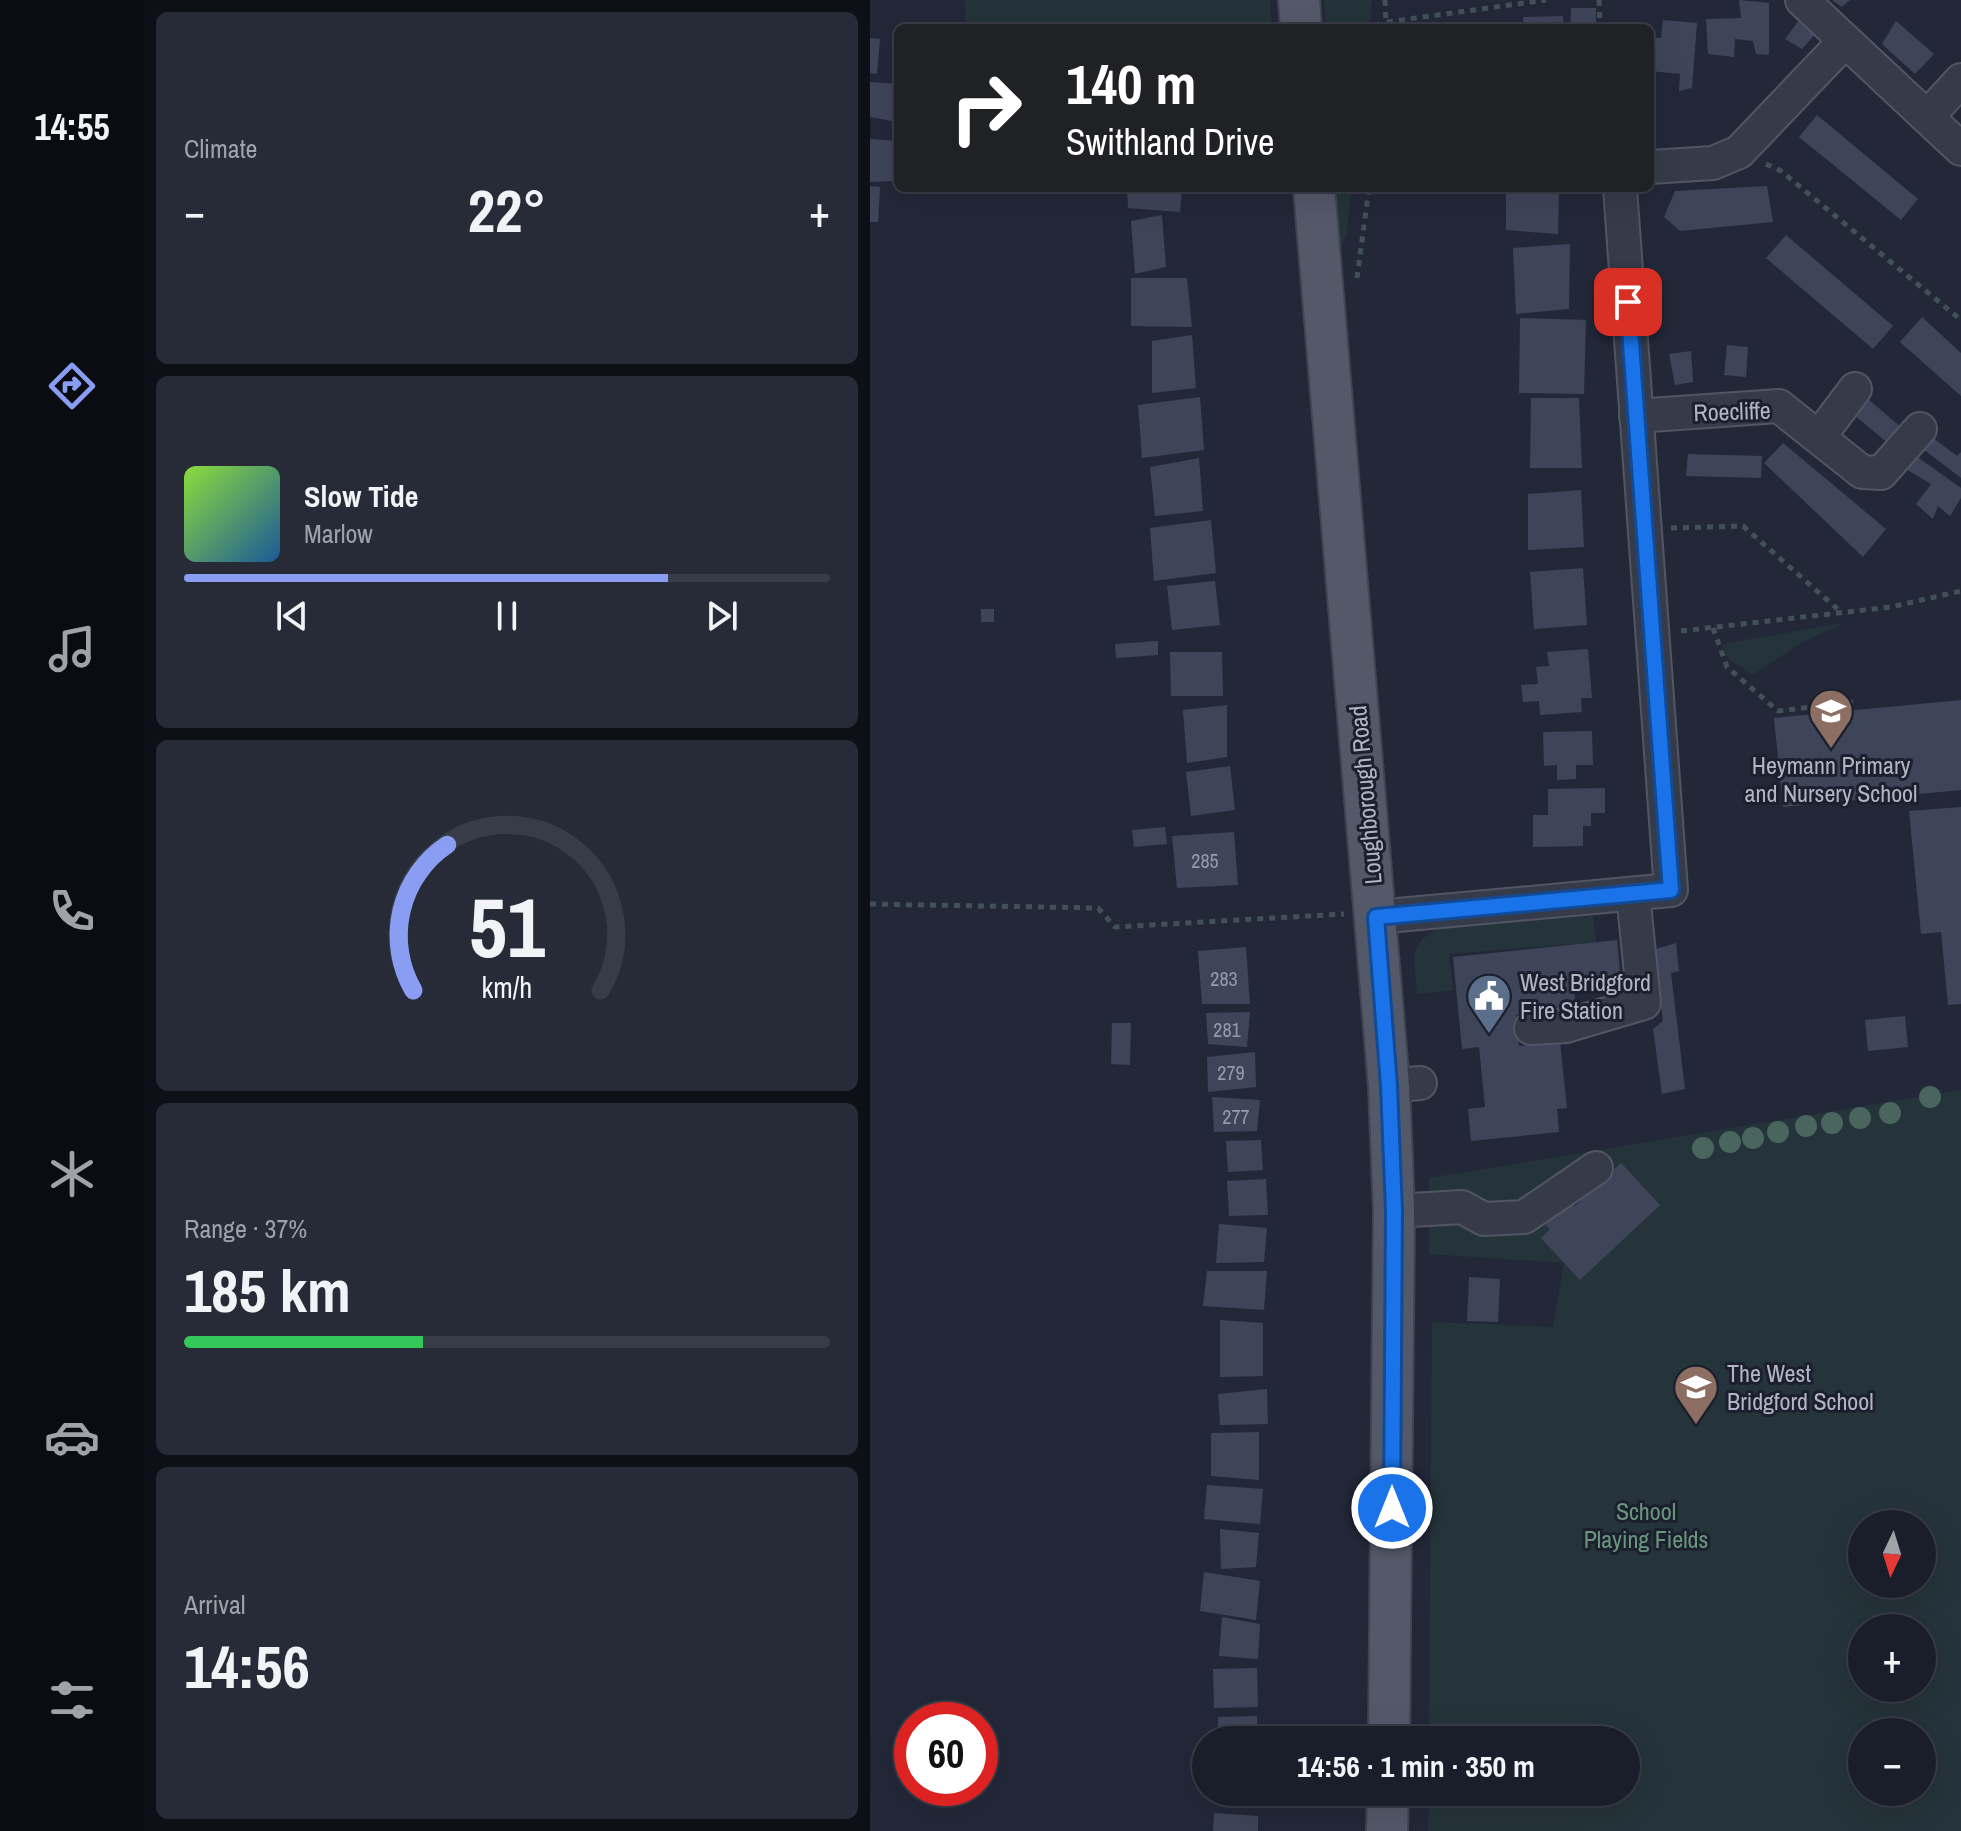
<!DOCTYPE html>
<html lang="en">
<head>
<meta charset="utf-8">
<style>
	:root { --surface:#1a1e2b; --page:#272b37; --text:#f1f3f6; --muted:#9fa2a9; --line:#383c47; --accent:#899ef3 }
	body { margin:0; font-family:"Archivo Narrow",sans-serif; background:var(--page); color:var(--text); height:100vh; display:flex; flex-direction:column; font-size:30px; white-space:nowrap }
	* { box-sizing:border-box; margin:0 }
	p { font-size:26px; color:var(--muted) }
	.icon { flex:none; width:44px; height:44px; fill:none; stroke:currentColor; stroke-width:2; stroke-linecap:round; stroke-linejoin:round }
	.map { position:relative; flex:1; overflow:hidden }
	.side { display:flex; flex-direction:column; gap:12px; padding:12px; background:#0e1018; width:726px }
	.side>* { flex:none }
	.banner { position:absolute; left:24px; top:24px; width:760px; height:168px; border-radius:12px; box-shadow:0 8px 32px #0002,0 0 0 2px var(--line); background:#202124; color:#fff; overflow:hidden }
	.needle { width:52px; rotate:184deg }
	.tools { position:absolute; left:978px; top:1510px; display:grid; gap:16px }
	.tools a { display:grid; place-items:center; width:88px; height:88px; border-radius:50%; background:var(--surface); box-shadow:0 8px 32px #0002,0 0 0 2px var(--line); font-size:40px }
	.speed { position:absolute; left:24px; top:1702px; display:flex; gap:16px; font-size:40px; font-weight:700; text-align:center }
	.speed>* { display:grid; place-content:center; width:104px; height:104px; border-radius:50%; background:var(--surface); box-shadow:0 8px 32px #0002,0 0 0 2px var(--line); line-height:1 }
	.speed .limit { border:12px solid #d22; background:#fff; color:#111 }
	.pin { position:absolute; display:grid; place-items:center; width:68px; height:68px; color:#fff; margin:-34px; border-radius:16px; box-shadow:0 4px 12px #0006 }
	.me { position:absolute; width:88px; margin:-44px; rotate:0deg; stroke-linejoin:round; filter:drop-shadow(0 0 6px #0008) }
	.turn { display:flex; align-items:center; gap:28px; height:168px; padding:0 40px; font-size:36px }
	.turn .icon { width:104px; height:104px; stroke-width:2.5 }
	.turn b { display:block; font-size:56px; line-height:68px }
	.big { font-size:60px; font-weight:800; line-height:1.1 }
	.side .tile { flex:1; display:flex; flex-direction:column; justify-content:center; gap:12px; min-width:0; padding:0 28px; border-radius:12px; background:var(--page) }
	.side .dial { align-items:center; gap:0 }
	.dial svg { height:208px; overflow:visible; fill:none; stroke:var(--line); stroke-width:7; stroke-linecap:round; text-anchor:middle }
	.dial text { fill:var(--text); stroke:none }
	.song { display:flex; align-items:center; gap:24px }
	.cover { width:96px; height:96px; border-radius:12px; background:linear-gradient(135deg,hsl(90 70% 55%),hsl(210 70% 35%)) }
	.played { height:8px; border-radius:4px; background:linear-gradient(90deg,var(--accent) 75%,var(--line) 75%) }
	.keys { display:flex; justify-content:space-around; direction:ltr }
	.heat { display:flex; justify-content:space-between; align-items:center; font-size:44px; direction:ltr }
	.charge { height:12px; border-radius:6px; background:linear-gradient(90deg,#34c759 37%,var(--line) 0) }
	.trip { position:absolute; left:322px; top:1726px; width:448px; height:80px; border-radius:40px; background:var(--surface); box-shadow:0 8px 32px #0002,0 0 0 2px var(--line); font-weight:800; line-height:80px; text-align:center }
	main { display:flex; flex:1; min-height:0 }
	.tabs { display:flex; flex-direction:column; width:144px; justify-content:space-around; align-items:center; background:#0a0c11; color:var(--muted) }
	.tabs .icon { width:56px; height:56px }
	.tabs .active { color:var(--accent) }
	.tabs b { font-size:36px; color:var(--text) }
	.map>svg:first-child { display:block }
</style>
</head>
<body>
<main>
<nav class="tabs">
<b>14:55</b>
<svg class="icon active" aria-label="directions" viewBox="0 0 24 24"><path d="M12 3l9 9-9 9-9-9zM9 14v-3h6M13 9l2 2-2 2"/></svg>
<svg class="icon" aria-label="music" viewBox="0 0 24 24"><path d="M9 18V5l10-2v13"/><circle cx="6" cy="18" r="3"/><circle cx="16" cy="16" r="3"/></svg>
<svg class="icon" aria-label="phone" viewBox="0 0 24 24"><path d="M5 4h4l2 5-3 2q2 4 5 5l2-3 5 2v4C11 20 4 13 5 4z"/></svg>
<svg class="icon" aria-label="climate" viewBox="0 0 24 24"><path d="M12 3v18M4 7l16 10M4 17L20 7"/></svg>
<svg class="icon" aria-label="car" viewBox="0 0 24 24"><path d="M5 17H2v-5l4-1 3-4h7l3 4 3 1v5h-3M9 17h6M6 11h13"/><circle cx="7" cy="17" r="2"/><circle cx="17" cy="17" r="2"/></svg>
<svg class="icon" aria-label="filters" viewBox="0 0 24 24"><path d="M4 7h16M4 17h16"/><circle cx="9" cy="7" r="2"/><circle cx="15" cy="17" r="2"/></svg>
</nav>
<section class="side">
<div class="tile"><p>Climate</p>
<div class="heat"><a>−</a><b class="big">22°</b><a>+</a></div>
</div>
<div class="tile">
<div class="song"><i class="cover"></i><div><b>Slow Tide</b><p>Marlow</p></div></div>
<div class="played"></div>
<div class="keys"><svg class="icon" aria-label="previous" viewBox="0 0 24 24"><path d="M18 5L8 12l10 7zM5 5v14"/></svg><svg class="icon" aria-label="pause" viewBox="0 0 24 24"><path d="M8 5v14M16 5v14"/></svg><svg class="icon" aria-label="next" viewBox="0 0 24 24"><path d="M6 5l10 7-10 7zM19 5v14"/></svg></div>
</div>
<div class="tile dial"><svg viewBox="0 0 100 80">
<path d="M14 69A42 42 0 1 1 86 69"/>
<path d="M14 69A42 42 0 0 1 27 13" stroke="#899ef3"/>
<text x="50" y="56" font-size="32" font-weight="700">51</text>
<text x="50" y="72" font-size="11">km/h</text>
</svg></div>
<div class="tile"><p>Range · 37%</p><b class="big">185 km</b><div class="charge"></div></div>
<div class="tile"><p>Arrival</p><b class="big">14:56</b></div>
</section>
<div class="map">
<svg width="1091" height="1831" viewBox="0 0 1091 1831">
	<rect width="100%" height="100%" fill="#232839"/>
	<g fill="#25343a" fill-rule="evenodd">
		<path d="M95,0H400L401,28H96Z"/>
		<path d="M454,0H502L499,28H456Z"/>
		<path d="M465,188H482L476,236L469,250Z"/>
		<path d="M974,623L934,641L882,675L858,658L852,644Z"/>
		<path d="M723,916L726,942L579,954L583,990L547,994C545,957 536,944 573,926Z"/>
		<path d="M1091,1090V1831H558L559,1792H756V1740H559L562,1322L683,1327L694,1263L559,1254V1178ZM992,1524H1052V1584H992ZM992,1628H1052V1688H992ZM992,1732H1052V1792H992Z"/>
	</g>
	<g fill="#3f4559">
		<path d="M869,0L899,3V55L886,54L883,41L865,39L864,57L838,54L836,19L871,18Z"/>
		<path d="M962,0H980L972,7Z"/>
		<path d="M701,8H726V28H700Z"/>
		<path d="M693,16L694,28H654L653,17Z"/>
		<path d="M930,19L946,33L932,49L915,39Z"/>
		<path d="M793,20L827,23L822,88L809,91L810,74L780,71V38H791Z"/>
		<path d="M1026,21L1064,54L1045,74L1012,44Z"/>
		<path d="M0,38L10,39L7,74L0,73Z"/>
		<path d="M0,82L28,84V122L0,117Z"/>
		<path d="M947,115L1048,199L1031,220L929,137Z"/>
		<path d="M0,139L28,141V181L0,182Z"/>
		<path d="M0,186L10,187L8,222H0Z"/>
		<path d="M897,186L903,222L810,231L794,217L805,191Z"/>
		<path d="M257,188H312L310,212L258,208Z"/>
		<path d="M636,188H689L688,234L636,230Z"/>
		<path d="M292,215L296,267L265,274L261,221Z"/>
		<path d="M916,235L1023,326L1003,349L896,258Z"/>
		<path d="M700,244L699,309L646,314L643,248Z"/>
		<path d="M261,278H317L322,327L261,326Z"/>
		<path d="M1052,317L1091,353V396L1030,342Z"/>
		<path d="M650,318L716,320L714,394L649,393Z"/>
		<path d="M322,335L326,388L282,393V341Z"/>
		<path d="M857,345L878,347L876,377L854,375Z"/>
		<path d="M821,351L823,382L805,385L799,354Z"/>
		<path d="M330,397L334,450L272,458L268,405Z"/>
		<path d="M661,398H709L712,468H660Z"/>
		<path d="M998,399L1032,428L1019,444L984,415Z"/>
		<path d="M1062,437L1087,456L1091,452V478L1053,449Z"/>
		<path d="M913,443L1016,529L993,557L894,463Z"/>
		<path d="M818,454L892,456L891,478L816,476Z"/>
		<path d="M1046,456L1091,488V498L1080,516L1068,506L1063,519L1046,504L1061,484L1036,469Z"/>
		<path d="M329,458L333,511L285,516L280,467Z"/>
		<path d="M711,490L714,547L658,550V494Z"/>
		<path d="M341,520L346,573L284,581L280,528Z"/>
		<path d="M713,568L717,625L664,629L660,572Z"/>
		<path d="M345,581L350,625L302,630L297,586Z"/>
		<rect x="111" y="609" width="13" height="13"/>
		<path d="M288,641V655L246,658L245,644Z"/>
		<path d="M718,649L722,698H711L712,712L670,715L669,701L653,702L651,685L668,684L666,667L679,666L677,652Z"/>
		<path d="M300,652H352L353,696H301Z"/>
		<path d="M1091,700V790L913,807L904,718Z"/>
		<path d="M357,705V757L317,763L313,710Z"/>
		<path d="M722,731L723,765H706V779L687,780V765L674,766L673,732Z"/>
		<path d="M360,766L365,810L321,816L316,772Z"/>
		<path d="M735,788V813H721V826H713V846L663,847V815H678V789Z"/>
		<path d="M1091,807V1004L1078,1005L1071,932L1051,934L1039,811Z"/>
		<path d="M295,827L297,844L264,847L262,830Z"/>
		<path d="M364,832L368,885L307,888L302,836Z"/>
		<path d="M747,940L751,983L704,987L706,1009L646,1015L649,1046L690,1042L697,1108L687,1109L689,1132L601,1141L598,1109L615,1107L609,1047L592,1049L583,957Z"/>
		<path d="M806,943L809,971L801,973L815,1089L792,1094L783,1029L793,1021L783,950Z"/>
		<path d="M376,947L380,1004H332L328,951Z"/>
		<path d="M380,1012L377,1047L338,1044L336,1013Z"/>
		<path d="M1035,1016L1038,1047L998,1051L995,1020Z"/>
		<path d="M242,1023H261L260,1065L241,1064Z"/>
		<path d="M385,1052L386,1087L338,1092L337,1057Z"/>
		<path d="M342,1097L390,1100L387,1131L344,1132Z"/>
		<path d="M391,1140L393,1170L358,1172L356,1141Z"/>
		<path d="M751,1163L790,1205L710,1280L671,1238L680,1229L674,1224L700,1200L705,1206Z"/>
		<path d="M396,1179L398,1215L359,1216L357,1181Z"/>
		<path d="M349,1224L397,1228L394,1262L346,1263Z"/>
		<path d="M337,1271H397L394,1310L333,1306Z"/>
		<path d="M599,1277L630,1279L628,1322L597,1321Z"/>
		<path d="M350,1320L393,1323V1376L350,1377Z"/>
		<path d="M397,1389L398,1424L350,1425L348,1394Z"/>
		<path d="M389,1432V1480L341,1476V1433Z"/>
		<path d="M337,1485L393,1489L390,1524L334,1519Z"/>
		<path d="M350,1529L389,1533L386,1567L351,1569Z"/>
		<path d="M334,1572L390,1581L386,1620L330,1611Z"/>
		<path d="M352,1617L390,1624L388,1659L349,1656Z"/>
		<path d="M387,1668L388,1707L344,1708L343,1669Z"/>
		<path d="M387,1716L388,1740H348V1717Z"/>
		<path d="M349,1792H388L389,1803L349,1805Z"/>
		<path d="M344,1813L388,1816V1831H343Z"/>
	</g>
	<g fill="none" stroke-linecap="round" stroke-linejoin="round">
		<g stroke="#515564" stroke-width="36">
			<g id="minor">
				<path d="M932,0L1091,149"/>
				<path d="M1057,117L1091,80"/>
				<path d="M780,167L843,163L869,152L975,41"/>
				<path d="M766,416L909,406L992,472L1011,473L1050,429"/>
				<path d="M949,437L985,389"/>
				<path d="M506,917L801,890L750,188"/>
				<path d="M661,1028L696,1026L774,1003L763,894"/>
				<path d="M519,1086L550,1083"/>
				<path d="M524,1211L592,1207L614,1219L654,1217L726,1168"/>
			</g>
		</g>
		<g stroke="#404453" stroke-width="44">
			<g id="major">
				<path d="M429,0L431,28"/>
				<path d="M444,188L519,1086L524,1211L519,1740"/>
				<path d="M517,1831L518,1792"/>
			</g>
		</g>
		<g stroke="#425158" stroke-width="5" stroke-dasharray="6 6" stroke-linecap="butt">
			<path d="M515,0L516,28"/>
			<path d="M729,0L730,28"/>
			<path d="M517,22L676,0"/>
			<path d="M896,164L911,171L1091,320"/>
			<path d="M487,278L499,188"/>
			<path d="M801,528L873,526L971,612"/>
			<path d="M843,628L857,667L908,711L983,702"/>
			<path d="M811,631L1021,607L1091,591"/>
			<path d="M0,904L228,908L245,927L474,914"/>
		</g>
		<use href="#minor" stroke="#363b4a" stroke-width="32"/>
		<use href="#major" stroke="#54596a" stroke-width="40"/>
	</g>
	<g fill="#4a645e">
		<circle cx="1060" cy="1097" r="11"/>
		<circle cx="1020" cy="1113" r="11"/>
		<circle cx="990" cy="1118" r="11"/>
		<circle cx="962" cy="1123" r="11"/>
		<circle cx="936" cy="1126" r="11"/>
		<circle cx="908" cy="1132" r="11"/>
		<circle cx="883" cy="1138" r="11"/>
		<circle cx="860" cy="1142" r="11"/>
		<circle cx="833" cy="1148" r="11"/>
	</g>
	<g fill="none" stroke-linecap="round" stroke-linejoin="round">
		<g stroke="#114b97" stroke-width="20">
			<path id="route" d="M522,1508L524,1211L519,1086L506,917L801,890L758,302"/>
		</g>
		<use href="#route" stroke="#1a73e8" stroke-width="14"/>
	</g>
	<defs>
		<g id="school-pin" transform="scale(2.3)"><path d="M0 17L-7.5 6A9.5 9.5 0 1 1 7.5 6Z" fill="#8d6e63" stroke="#1c202e"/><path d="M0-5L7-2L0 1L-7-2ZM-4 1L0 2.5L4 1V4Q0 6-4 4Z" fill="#fff"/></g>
		<g id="civic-pin" transform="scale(2.3)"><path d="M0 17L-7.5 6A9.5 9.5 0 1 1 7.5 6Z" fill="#5c6f8a" stroke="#1c202e"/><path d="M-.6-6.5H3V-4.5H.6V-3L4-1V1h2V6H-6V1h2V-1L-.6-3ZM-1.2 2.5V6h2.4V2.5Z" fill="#fff"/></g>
	</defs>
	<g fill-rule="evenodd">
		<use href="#school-pin" x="961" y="711"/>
		<use href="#civic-pin" x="619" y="996"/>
		<use href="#school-pin" x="826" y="1387"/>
	</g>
	<g text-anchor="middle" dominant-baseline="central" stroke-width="6" stroke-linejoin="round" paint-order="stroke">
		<g font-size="20" fill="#9499ab">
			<text x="335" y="860">285</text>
			<text x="354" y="978">283</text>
			<text x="357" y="1029">281</text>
			<text x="361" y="1072">279</text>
			<text x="366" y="1116">277</text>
		</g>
		<g font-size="24" fill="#b1b5c6" stroke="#1c202e">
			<text transform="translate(862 411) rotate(-2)">Roecliffe</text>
			<text transform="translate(495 795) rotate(-95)">Loughborough Road</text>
		</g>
		<g font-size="24" fill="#b1b5c6" stroke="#1c202e" text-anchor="start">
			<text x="961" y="765" text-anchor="middle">Heymann Primary<tspan x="961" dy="28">and Nursery School</tspan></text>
			<text x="650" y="982">West Bridgford<tspan x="650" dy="28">Fire Station</tspan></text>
			<text x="857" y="1373">The West<tspan x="857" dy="28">Bridgford School</tspan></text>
		</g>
		<g font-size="24" fill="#69967c" stroke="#1c202e">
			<text x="776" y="1511">School<tspan x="776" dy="28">Playing Fields</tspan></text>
		</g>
	</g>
</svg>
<div class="tools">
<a><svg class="needle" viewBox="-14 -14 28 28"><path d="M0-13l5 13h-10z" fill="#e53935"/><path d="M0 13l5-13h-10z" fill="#9fa2a9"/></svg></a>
<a>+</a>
<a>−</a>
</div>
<div class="speed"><div class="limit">60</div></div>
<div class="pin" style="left:758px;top:302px;background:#d93025"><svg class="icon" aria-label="arrive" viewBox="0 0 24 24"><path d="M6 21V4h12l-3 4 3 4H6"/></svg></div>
<svg class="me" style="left:522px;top:1508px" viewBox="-20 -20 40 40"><circle r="17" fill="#1a73e8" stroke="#fff" stroke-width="3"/><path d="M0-11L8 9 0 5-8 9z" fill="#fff"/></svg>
<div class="trip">14:56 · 1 min · 350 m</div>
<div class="banner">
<div class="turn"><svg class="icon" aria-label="right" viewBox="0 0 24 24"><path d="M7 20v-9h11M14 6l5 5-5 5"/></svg><div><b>140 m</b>Swithland Drive</div></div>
</div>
</div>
</main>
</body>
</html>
